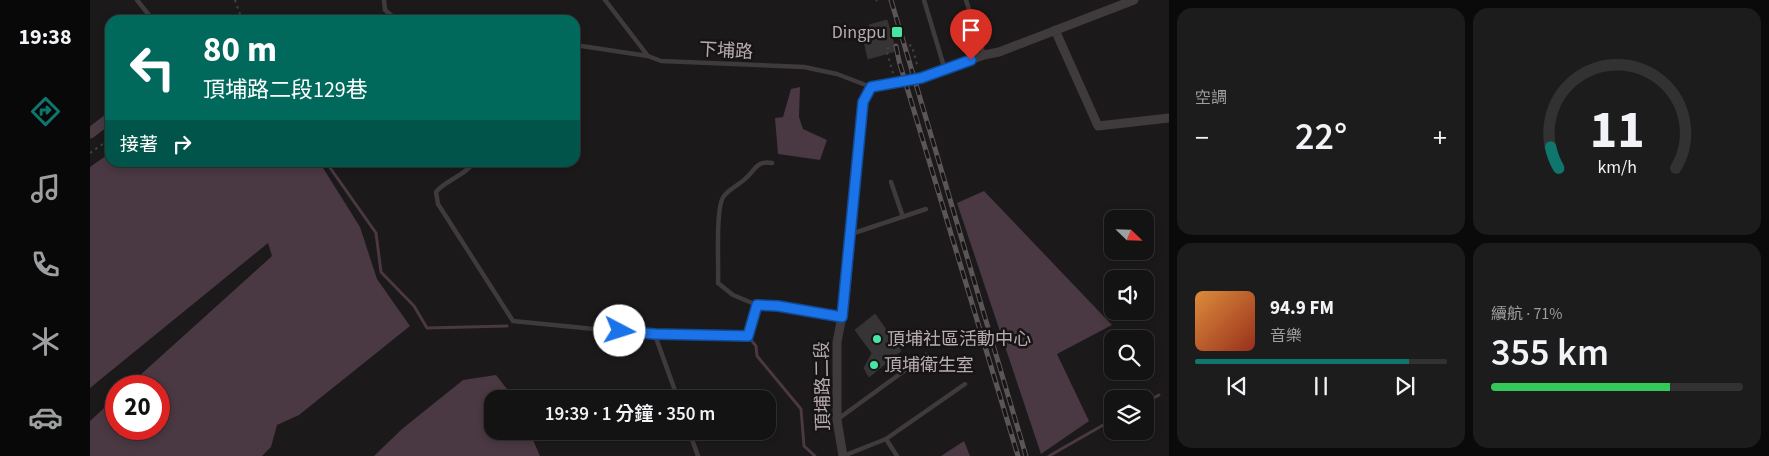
<!DOCTYPE html>
<html lang="zh-TW">
<head>
<meta charset="utf-8">
<style>
	:root { --surface:#141313; --page:#1d1c1c; --text:#f1f3f6; --muted:#9d9ea0; --line:#333233; --accent:#0f766e }
	body { margin:0; font-family:"Source Sans 3","Noto Sans TC",sans-serif; background:var(--page); color:var(--text); height:100vh; display:flex; flex-direction:column; font-size:19px; white-space:nowrap }
	* { box-sizing:border-box; margin:0 }
	p { font-size:16px; color:var(--muted) }
	.icon { flex:none; width:28px; height:28px; fill:none; stroke:currentColor; stroke-width:2; stroke-linecap:round; stroke-linejoin:round }
	.map { position:relative; flex:1; overflow:hidden }
	.details { display:flex; flex-direction:column; gap:8px; padding:8px; background:#0b0a0a; width:600px }
	.details>* { flex:none }
	.top-card { position:absolute; left:15px; top:15px; width:475px; height:152px; border-radius:15px; box-shadow:0 2px 8px #0003,0 0 0 1px var(--line); background:#00695c; color:#fff; overflow:hidden }
	.needle { width:32px; rotate:113deg }
	.fabs { position:absolute; left:1014px; top:210px; display:grid; gap:10px }
	.fabs a { display:grid; place-items:center; width:50px; height:50px; border-radius:10px; background:var(--surface); box-shadow:0 2px 8px #0003,0 0 0 1px var(--line); font-size:25px }
	.speed { position:absolute; left:15px; top:375px; display:flex; gap:10px; font-size:25px; font-weight:700; text-align:center }
	.speed>* { display:grid; place-content:center; width:65px; height:65px; border-radius:50%; background:var(--surface); box-shadow:0 2px 8px #0003,0 0 0 1px var(--line); line-height:1 }
	.speed .limit { border:8px solid #d22; background:#fff; color:#111 }
	.pin { position:absolute; display:grid; place-items:center; width:42px; height:42px; color:#fff; margin:-51px -21px; border-radius:50% 50% 50% 0; rotate:-45deg; box-shadow:0 0 5px #0007 }
	.pin .icon { rotate:45deg }
	.me { position:absolute; width:55px; margin:-28px; rotate:95deg; stroke-linejoin:round; filter:drop-shadow(0 0 4px #0008) }
	.turn { display:flex; align-items:center; gap:18px; height:105px; padding:0 15px; font-size:22px }
	.turn .icon { width:65px; height:65px; stroke-width:2.5 }
	.turn b { display:block; font-size:35px; line-height:42px }
	.then { display:flex; align-items:center; height:48px; padding:0 15px; background:#0003; gap:10px; font-size:19px }
	.big { font-size:38px; font-weight:600; line-height:1.1 }
	.details .widget { flex:1; display:flex; flex-direction:column; justify-content:center; gap:8px; min-width:0; padding:0 18px; border-radius:15px; background:var(--page) }
	.details .dial { align-items:center; gap:0 }
	.dial svg { height:130px; overflow:visible; fill:none; stroke:var(--line); stroke-width:7; stroke-linecap:round; text-anchor:middle }
	.dial text { fill:var(--text); stroke:none }
	.song { display:flex; align-items:center; gap:15px }
	.cover { width:60px; height:60px; border-radius:8px; background:linear-gradient(135deg,hsl(30 70% 55%),hsl(10 70% 35%)) }
	.played { height:5px; border-radius:2px; background:linear-gradient(90deg,var(--accent) 85%,var(--line) 85%) }
	.keys { display:flex; justify-content:space-around; direction:ltr }
	.heat { display:flex; justify-content:space-between; align-items:center; font-size:28px; direction:ltr }
	.charge { height:8px; border-radius:4px; background:linear-gradient(90deg,#34c759 71%,var(--line) 0) }
	.details .tiles { flex:1; display:grid; gap:8px; grid-template-columns:repeat(2,1fr) }
	.trip { position:absolute; left:394px; top:390px; width:292px; height:50px; border-radius:15px; background:var(--surface); box-shadow:0 2px 8px #0003,0 0 0 1px var(--line); font-weight:600; line-height:50px; text-align:center }
	main { display:flex; flex:1; min-height:0 }
	.dock { display:flex; flex-direction:column; width:90px; justify-content:space-around; align-items:center; background:#080808; color:var(--muted) }
	.dock .icon { width:35px; height:35px }
	.dock .active { color:var(--accent) }
	.dock b { font-size:22px; color:var(--text) }
	.map>svg:first-child { display:block }
</style>
</head>
<body>
<main>
<nav class="dock">
<b>19:38</b>
<svg class="icon active" aria-label="directions" viewBox="0 0 24 24"><path d="M12 3l9 9-9 9-9-9zM9 14v-3h6M13 9l2 2-2 2"/></svg>
<svg class="icon" aria-label="music" viewBox="0 0 24 24"><path d="M9 18V5l10-2v13"/><circle cx="6" cy="18" r="3"/><circle cx="16" cy="16" r="3"/></svg>
<svg class="icon" aria-label="phone" viewBox="0 0 24 24"><path d="M5 4h4l2 5-3 2q2 4 5 5l2-3 5 2v4C11 20 4 13 5 4z"/></svg>
<svg class="icon" aria-label="climate" viewBox="0 0 24 24"><path d="M12 3v18M4 7l16 10M4 17L20 7"/></svg>
<svg class="icon" aria-label="car" viewBox="0 0 24 24"><path d="M5 17H2v-5l4-1 3-4h7l3 4 3 1v5h-3M9 17h6M6 11h13"/><circle cx="7" cy="17" r="2"/><circle cx="17" cy="17" r="2"/></svg>
</nav>
<div class="map">
<svg width="1079" height="456" viewBox="0 0 1079 456">
	<rect width="100%" height="100%" fill="#1b1919"/>
	<g fill="#4a3842">
		<path d="M710,87L709,117L713,129L737,140L730,160L688,154L685,118L693,117L701,89Z"/>
		<path d="M20,153V162L230,163L270,227L287,279L320,326L209,415L187,425L181,447L172,456H0V421L26,397V429H69V386H38L182,256L178,243L0,388V167Z"/>
		<path d="M894,191L1022,325L967,354L999,421L951,454L867,203Z"/>
		<path d="M406,375L425,399H402V431H439L450,456H284L312,429L373,380Z"/>
		<path d="M874,441L880,456H851Z"/>
	</g>
	<g fill="none" stroke-linecap="round" stroke-linejoin="round">
		<g stroke="#4a3842" stroke-width="3">
			<path d="M236,162L286,233L291,272L324,306L337,328L417,326"/>
			<path d="M661,340L666,346L667,356L711,409L714,446L725,456"/>
			<path d="M1055,403L1069,395"/>
			<path d="M959,456L1022,420"/>
		</g>
		<path stroke="#4a3842" stroke-width="11" d="M0,133L20,118"/>
	</g>
	<g fill="#363434" stroke="#363333">
		<path d="M797,20L806,51L778,59L774,41L783,38L779,25Z"/>
		<path d="M785,314L811,351L779,377L774,368L782,353L765,330Z"/>
	</g>
	<g fill="none" stroke-linecap="round" stroke-linejoin="round">
		<g stroke="#464042" stroke-width="2" stroke-dasharray="2.5 4" stroke-linecap="butt">
			<path d="M145,0L152,20"/>
			<path d="M786,0L787,1"/>
			<path d="M819,45L822,46L828,68"/>
			<path d="M799,48L796,49L803,73"/>
			<path d="M0,153L20,139"/>
		</g>
		<g stroke="#3f3a3b" stroke-width="4.5">
			<path d="M47,0L63,20"/>
			<path d="M294,0L295,10L307,20"/>
			<path d="M515,0L558,56L571,61L714,67L747,74L781,87"/>
			<path d="M834,0L855,70"/>
			<path d="M876,0L894,55"/>
			<path d="M485,45L558,56"/>
			<path d="M384,162C375,176 357,179 346,192L348,204L423,321L565,335L646,337L659,336L667,305L687,306L752,317"/>
			<path d="M801,182L813,217"/>
			<path d="M761,234L836,209"/>
			<path d="M667,305L643,295L628,283C629,267 625,206 634,196C640,188 649,185 655,179C665,171 666,160 682,163"/>
			<path d="M565,335L588,399"/>
			<path d="M748,419L836,355"/>
			<path d="M599,431L608,456"/>
			<path d="M796,439L807,456"/>
			<path d="M753,456L796,439L875,384"/>
		</g>
		<g stroke="#3f3a3b" stroke-width="9">
			<path d="M965,30L1008,126L1079,118"/>
			<path d="M753,456L747,420V342L755,301L773,103L781,87L831,78L894,55L909,52L1044,0"/>
		</g>
		<g stroke="#5c5557" stroke-width="5">
			<g id="rail">
				<path d="M801,0L936,456"/>
				<path d="M806,46L809,61L928,456"/>
			</g>
		</g>
		<use href="#rail" stroke="#161414" stroke-width="3" stroke-dasharray="9" stroke-linecap="butt"/>
	</g>
	<g fill="none" stroke-linecap="round" stroke-linejoin="round">
		<g stroke="#114b97" stroke-width="12">
			<path id="route" d="M530,331L565,334L658,336L667,305L688,306L752,317L773,102L781,87L831,78L881,60"/>
		</g>
		<use href="#route" stroke="#1a73e8" stroke-width="9"/>
	</g>
	<g fill="#47e4a4" stroke="#161414" stroke-width="2">
		<rect x="801" y="26" width="12" height="12" rx="2.5"/>
		<circle cx="787" cy="339" r="5"/>
		<circle cx="784" cy="365" r="5"/>
	</g>
	<g text-anchor="middle" dominant-baseline="central" stroke-width="5" stroke-linejoin="round" paint-order="stroke">
		<g font-size="18" fill="#b9acb1" stroke="#161414" text-anchor="start">
			<text x="796" y="32" text-anchor="end">Dingpu</text>
			<text x="797" y="339">頂埔社區活動中心</text>
			<text x="794" y="365">頂埔衛生室</text>
		</g>
		<g font-size="18" fill="#b9acb1" stroke="#161414">
			<text transform="translate(636 51) rotate(3)">下埔路</text>
			<text transform="translate(733 386) rotate(-91)">頂埔路二段</text>
		</g>
	</g>
</svg>
<div class="fabs">
<a><svg class="needle" viewBox="-14 -14 28 28"><path d="M0-13l5 13h-10z" fill="#e53935"/><path d="M0 13l5-13h-10z" fill="#9d9ea0"/></svg></a>
<a><svg class="icon" aria-label="sound" viewBox="0 0 24 24"><path d="M4 9h4l5-4v14l-5-4H4zM17 9q2 3 0 6"/></svg></a>
<a><svg class="icon" aria-label="search" viewBox="0 0 24 24"><circle cx="10" cy="10" r="6"/><path d="M15 15l6 6"/></svg></a>
<a><svg class="icon" aria-label="layers" viewBox="0 0 24 24"><path d="M12 4l9 5-9 5-9-5zM3 14l9 5 9-5"/></svg></a>
</div>
<div class="speed"><div class="limit">20</div></div>
<div class="pin" style="left:881px;top:60px;background:#d93025"><svg class="icon" aria-label="arrive" viewBox="0 0 24 24"><path d="M6 21V4h12l-3 4 3 4H6"/></svg></div>
<svg class="me" style="left:530px;top:331px" viewBox="-20 -20 40 40"><circle r="19" fill="#fff"/><path d="M0-13L10 11 0 6-10 11z" fill="#1a73e8"/></svg>
<div class="trip">19:39 · 1 分鐘 · 350 m</div>
<div class="top-card">
<div class="turn"><svg class="icon" aria-label="left" viewBox="0 0 24 24"><path d="M17 20v-9H6M10 6l-5 5 5 5"/></svg><div><b>80 m</b>頂埔路二段129巷</div></div>
<div class="then">接著<svg class="icon" aria-label="right" viewBox="0 0 24 24"><path d="M7 20v-9h11M14 6l5 5-5 5"/></svg></div>
</div>
</div>
<section class="details">
<div class="tiles">
<div class="widget"><p>空調</p>
<div class="heat"><a>−</a><b class="big">22°</b><a>+</a></div>
</div>
<div class="widget dial"><svg viewBox="0 0 100 80">
<path d="M14 69A42 42 0 1 1 86 69"/>
<path d="M14 69A42 42 0 0 1 9 56" stroke="#0f766e"/>
<text x="50" y="56" font-size="32" font-weight="700">11</text>
<text x="50" y="72" font-size="11">km/h</text>
</svg></div>
<div class="widget">
<div class="song"><i class="cover"></i><div><b>94.9 FM</b><p>音樂</p></div></div>
<div class="played"></div>
<div class="keys"><svg class="icon" aria-label="previous" viewBox="0 0 24 24"><path d="M18 5L8 12l10 7zM5 5v14"/></svg><svg class="icon" aria-label="pause" viewBox="0 0 24 24"><path d="M8 5v14M16 5v14"/></svg><svg class="icon" aria-label="next" viewBox="0 0 24 24"><path d="M6 5l10 7-10 7zM19 5v14"/></svg></div>
</div>
<div class="widget"><p>續航 · 71%</p><b class="big">355 km</b><div class="charge"></div></div>
</div>
</section>
</main>
</body>
</html>
